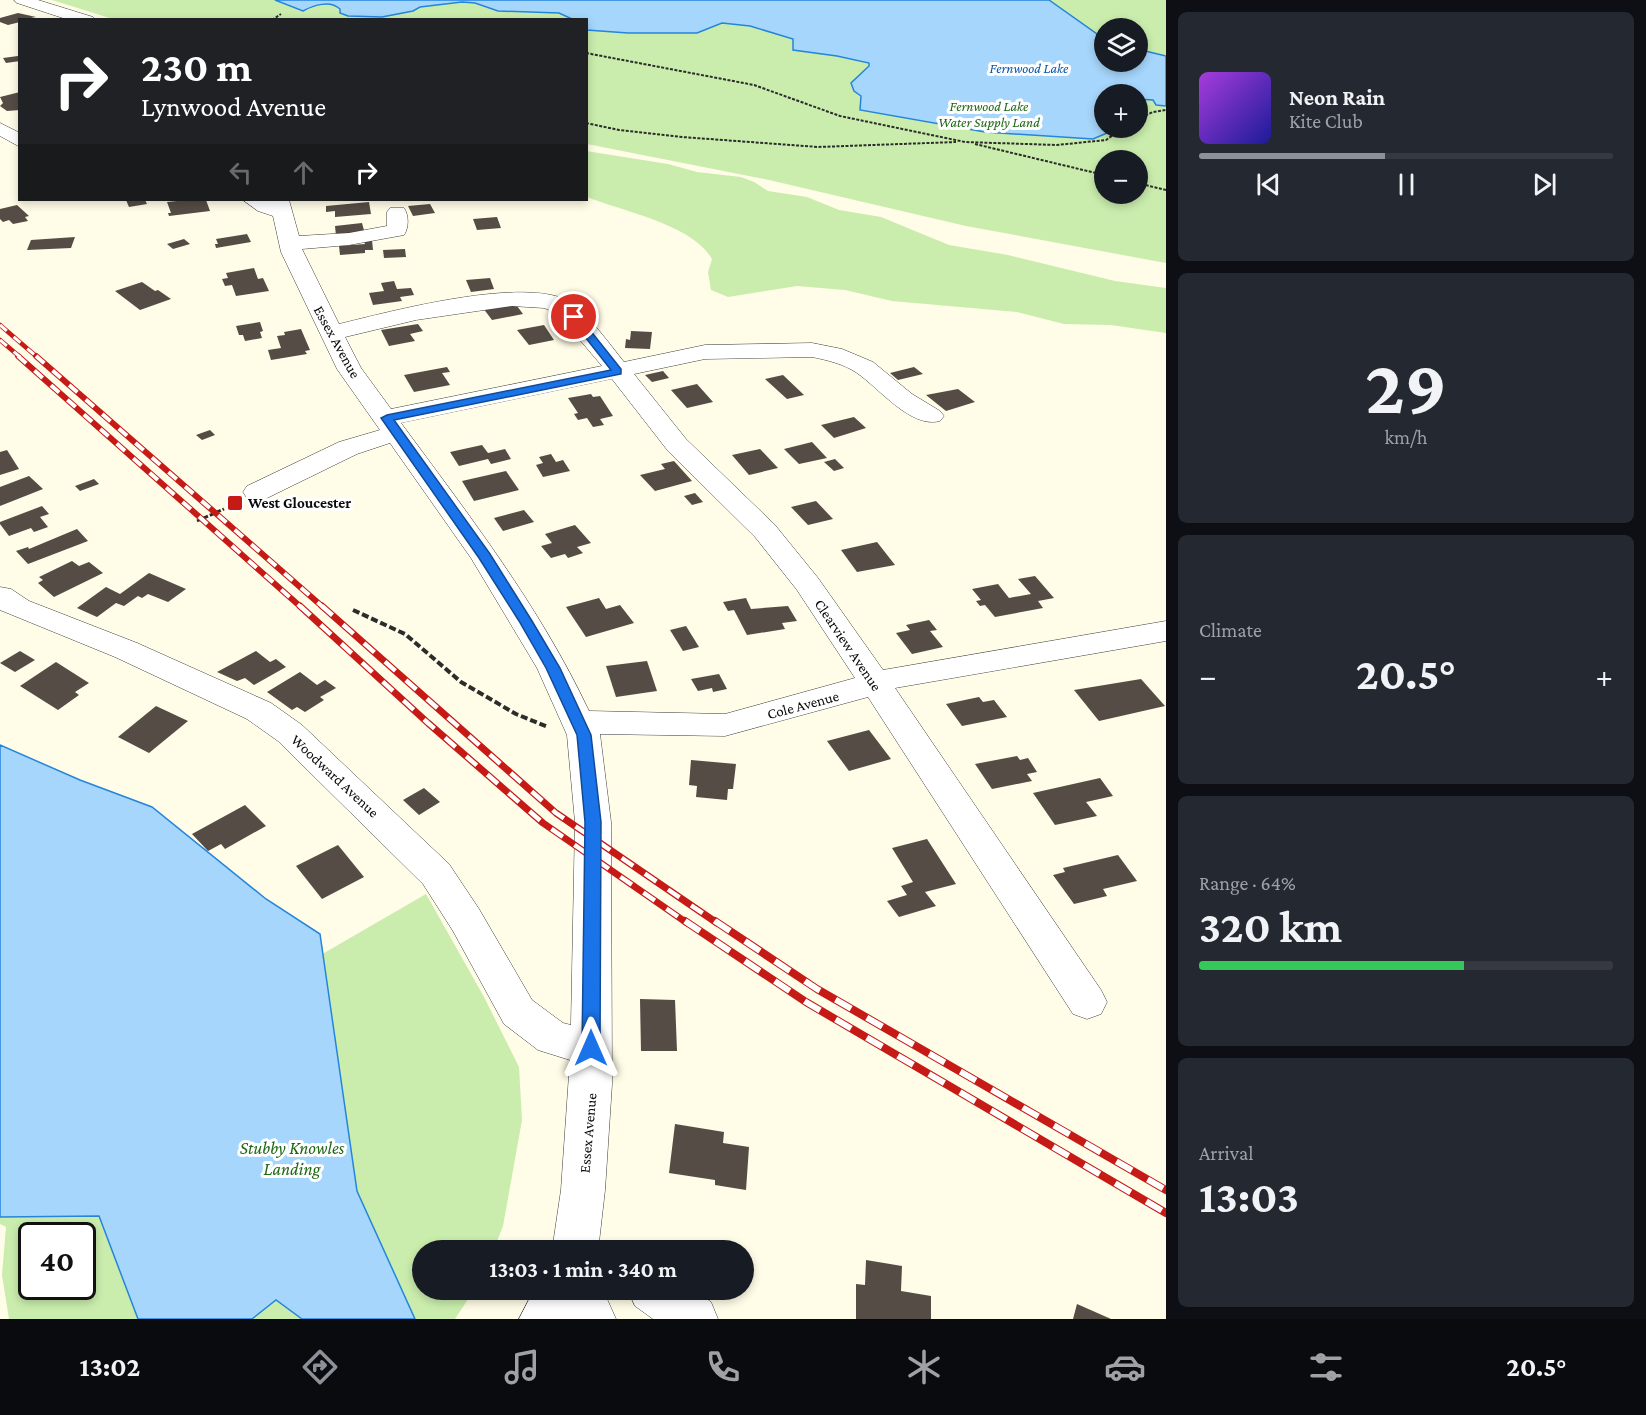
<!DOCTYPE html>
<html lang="en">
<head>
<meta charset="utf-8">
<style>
	:root { --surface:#171b24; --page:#242831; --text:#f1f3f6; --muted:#9ea1a6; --line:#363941; --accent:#8c9099 }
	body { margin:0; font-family:"Crimson Pro",serif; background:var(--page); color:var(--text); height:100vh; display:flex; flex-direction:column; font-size:22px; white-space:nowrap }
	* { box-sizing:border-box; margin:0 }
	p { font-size:20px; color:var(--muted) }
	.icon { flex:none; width:33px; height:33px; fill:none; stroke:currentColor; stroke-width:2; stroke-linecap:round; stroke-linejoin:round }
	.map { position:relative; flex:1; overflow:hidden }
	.drawer { display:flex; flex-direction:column; gap:12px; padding:12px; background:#0d0f14; width:480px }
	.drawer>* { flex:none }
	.guide { position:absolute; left:18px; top:18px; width:570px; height:183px; border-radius:0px; box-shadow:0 3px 9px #0003; background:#202124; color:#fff; overflow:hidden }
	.fabs { position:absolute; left:1094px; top:18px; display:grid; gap:12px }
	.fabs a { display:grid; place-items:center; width:54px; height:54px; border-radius:50%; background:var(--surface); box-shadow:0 3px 9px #0003; font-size:30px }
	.speed { position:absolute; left:18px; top:1222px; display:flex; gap:12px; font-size:30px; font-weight:700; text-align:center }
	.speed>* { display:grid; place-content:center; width:78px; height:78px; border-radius:50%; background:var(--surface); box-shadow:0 3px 9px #0003; line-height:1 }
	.speed .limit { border:3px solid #111; border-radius:9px; background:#fff; color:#111 }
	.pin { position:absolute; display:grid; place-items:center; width:51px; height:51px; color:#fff; margin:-26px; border:3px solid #fff; border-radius:50%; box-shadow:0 2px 6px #0007 }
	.me { position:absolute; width:66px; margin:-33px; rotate:0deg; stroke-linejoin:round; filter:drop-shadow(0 0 4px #0008) }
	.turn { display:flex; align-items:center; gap:21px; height:126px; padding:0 24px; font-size:27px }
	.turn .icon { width:78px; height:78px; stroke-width:2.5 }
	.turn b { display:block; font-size:42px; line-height:51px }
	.lanes { display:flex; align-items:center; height:57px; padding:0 24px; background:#0003; justify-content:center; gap:30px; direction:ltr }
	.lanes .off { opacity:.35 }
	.big { font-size:45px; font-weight:700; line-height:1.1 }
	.drawer .widget { flex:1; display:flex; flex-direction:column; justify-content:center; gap:9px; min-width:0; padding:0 21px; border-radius:9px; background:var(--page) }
	.drawer .dial { align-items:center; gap:0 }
	.dial b { font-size:78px; line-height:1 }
	.song { display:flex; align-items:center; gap:18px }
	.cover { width:72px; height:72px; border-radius:9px; background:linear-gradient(135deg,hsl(280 70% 55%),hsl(240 70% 35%)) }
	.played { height:6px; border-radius:3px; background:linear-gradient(90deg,var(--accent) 45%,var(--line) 45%) }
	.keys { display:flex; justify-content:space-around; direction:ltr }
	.heat { display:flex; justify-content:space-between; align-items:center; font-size:33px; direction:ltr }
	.charge { height:9px; border-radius:4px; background:linear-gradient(90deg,#34c759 64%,var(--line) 0) }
	.trip { position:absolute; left:412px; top:1240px; width:342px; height:60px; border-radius:30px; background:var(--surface); box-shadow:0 3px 9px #0003; font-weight:700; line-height:60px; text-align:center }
	.tabs { display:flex; height:96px; justify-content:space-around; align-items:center; background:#090b0e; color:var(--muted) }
	.tabs .icon { width:42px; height:42px }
	.tabs .on { color:var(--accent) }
	.tabs b { font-size:27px; color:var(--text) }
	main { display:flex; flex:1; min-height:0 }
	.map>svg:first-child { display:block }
</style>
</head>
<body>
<main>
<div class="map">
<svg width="1166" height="1319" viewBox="0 0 1166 1319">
	<rect width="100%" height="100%" fill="#fffce7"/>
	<g fill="#caedad" fill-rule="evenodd">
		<path d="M52,0H1166V263L966,226L769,180L587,144L586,20H116ZM1104,28H1137V62H1104ZM1104,94H1137V128H1104ZM1104,160H1137V194H1104Z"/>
		<path d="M586,151L668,164L697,172L741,177L754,182L768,191L807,197L839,210L881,217L949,245L1008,255L1115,281L1166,288V333L1111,325L1064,324L1017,312L892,301L845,290L797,286L728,297L711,290L708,272L712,259C692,224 621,211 587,197Z"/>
		<path d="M0,781L293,971L426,894L484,997L519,1067L522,1120L503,1226L493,1251H423V1290H474L455,1319H9L2,1275L6,1227L0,1224ZM32,1236H82V1287H32Z"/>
	</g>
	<g fill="#a6d6fc" stroke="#2585db" stroke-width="1.5">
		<path d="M275,0H1049L1104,39V62H1137V49L1166,56V106L1156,105L1153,100L1137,99V94H1104V101L1097,104V107L1107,133L1093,139L985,132L860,110L861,96L854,91L851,83L869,66V63L837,56L793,50V39L750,26L722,23L697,33H628L587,30L586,20L572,19L559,13L498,11L475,3L462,2L420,7L413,11L382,17L348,16L340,13V9C330,0 314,5 303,11Z"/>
		<path d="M0,745L80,780L152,807L266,899L320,934L357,1191L415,1319H302L276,1300L252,1319H138L99,1216L0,1217Z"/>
	</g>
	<g fill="#544c45">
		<path d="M18,13L36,17L20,20V22L8,25L0,22V18Z"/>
		<path d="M18,56L20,61L6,63L3,58Z"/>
		<path d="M20,92V110L7,111L0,106L3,103L0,97Z"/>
		<path d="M126,200H145L147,204L129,207Z"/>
		<path d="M187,200H206L210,211L169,216L168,213H171L167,202Z"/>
		<path d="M369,202L371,214L335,217V211L326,212V206Z"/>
		<path d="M430,204L435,213L413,216L408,206Z"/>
		<path d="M17,205L29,216L25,217L28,221L13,224L9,220L3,222L0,219V209Z"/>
		<path d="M497,217L501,228L477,230L473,219Z"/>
		<path d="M362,223L365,234L336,236L335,226Z"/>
		<path d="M247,234L251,242L216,248L215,244H218L216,239Z"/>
		<path d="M75,237L71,248L27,250L31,240Z"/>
		<path d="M184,239L190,244L173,249L167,244Z"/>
		<path d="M372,240L373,250H365V253L340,255L339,246L365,244L364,241Z"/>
		<path d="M405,249L406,257L384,258L383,250Z"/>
		<path d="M254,268L258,279L263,278L269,291L236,296L232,285L225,286L222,279L228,278L226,273Z"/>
		<path d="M490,278L494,289L471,292L466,280Z"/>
		<path d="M394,281L397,289L411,288L414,295L400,297L402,301L373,305L369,293L384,291L381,283Z"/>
		<path d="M142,282L155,291L158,290L171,299L140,310L115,291Z"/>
		<path d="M514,302L523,314L492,320L483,308Z"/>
		<path d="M260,322L263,331L260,332L262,338L245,341L243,335H239L236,326Z"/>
		<path d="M418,324L423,331L410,334L415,341L389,346L381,330Z"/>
		<path d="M544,325L554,340L529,345L517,330Z"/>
		<path d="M301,329L310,350L305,351L307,354L271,360L268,350L281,348L277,336L285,335L284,332Z"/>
		<path d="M631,331L652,332L650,349L625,348L626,339L630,340Z"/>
		<path d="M447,367L450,372L442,373L450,385L414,392L404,375Z"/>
		<path d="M914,367L923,374L898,380L890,373Z"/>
		<path d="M663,371L669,378L652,382L645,375Z"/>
		<path d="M783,375L804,395L787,399L765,379Z"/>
		<path d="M697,384L713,402L687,408L671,390Z"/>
		<path d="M958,389L975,402L946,411L926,395Z"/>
		<path d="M591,394L593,397L600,396L613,416L600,419L604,425L593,427L587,418L578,420L574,414L578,413L568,398Z"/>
		<path d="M854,417L866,428L834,438L821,425Z"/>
		<path d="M210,430L215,435L202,440L196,435Z"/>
		<path d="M812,442L827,458L799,464L784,449Z"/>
		<path d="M482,445L488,453L505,449L511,459L491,464L488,459L459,466L450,452Z"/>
		<path d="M760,449L778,468L749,475L732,455Z"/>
		<path d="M7,450L19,469L0,475V452Z"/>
		<path d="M551,454L556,462L563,460L570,471L543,477L536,465L543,463L539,457Z"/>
		<path d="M835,459L844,468L834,471L824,462Z"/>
		<path d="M674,461L692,481L655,491L640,475L665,469L661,464Z"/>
		<path d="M506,471L519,490L474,501L462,481Z"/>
		<path d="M29,476L43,489L0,506V487Z"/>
		<path d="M94,479L99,484L80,491L75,486Z"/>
		<path d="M695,493L703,502L692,505L684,496Z"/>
		<path d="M816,501L833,519L808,525L791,507Z"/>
		<path d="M42,506L49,514L40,517L48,527L34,532L31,528L9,536L0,524V522Z"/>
		<path d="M524,510L534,522L503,531L494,518Z"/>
		<path d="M575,525L591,543L577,547L583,553L568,558L565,554L551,558L541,546L552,543L545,534Z"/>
		<path d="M77,529L88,541L28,564L16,551L28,547L29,549Z"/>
		<path d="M877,542L895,565L857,572L841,550Z"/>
		<path d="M72,561L79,566L89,562L103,573L54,597L38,583L43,580L39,577Z"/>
		<path d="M149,573L186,589L168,602L148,594L142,598L138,596L124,606L116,603L97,617L77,608L106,587L120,594Z"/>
		<path d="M1035,576L1054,598L1038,601L1043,608L995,617L985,605L980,606L976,601L981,600L972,589L998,584L1009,598L1031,594L1018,579Z"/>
		<path d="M599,598L606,609L620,605L634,623L586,637L566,607Z"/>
		<path d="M746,598L751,609L788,606L797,621L782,623L785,629L747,635L734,610L728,611L723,602Z"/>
		<path d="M929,620L937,630L930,631L943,647L912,654L896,633L910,630L906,625Z"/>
		<path d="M686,626L699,647L683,651L670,630Z"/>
		<path d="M20,651L35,660L15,672L0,663Z"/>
		<path d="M256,651L270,662L276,659L286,667L254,685L245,678L237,681L217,672Z"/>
		<path d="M647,661L657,691L616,697L606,666Z"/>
		<path d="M56,662L89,683L75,692L79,695L58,710L20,686Z"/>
		<path d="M300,672L317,685L325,680L336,688L320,697L324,700L305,712L297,707L292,710L267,692Z"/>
		<path d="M719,674L727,689L713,692L712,688L698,691L691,679Z"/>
		<path d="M1141,679L1165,706L1099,721L1074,690Z"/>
		<path d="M979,697L983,702L994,700L1007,717L962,726L946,704Z"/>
		<path d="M156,706L188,721L149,753L118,737Z"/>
		<path d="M869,730L891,759L849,771L827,741Z"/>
		<path d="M1017,756L1020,760L1028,758L1037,772L1027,774L1032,781L992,789L975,764Z"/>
		<path d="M691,760L736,764L733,789H728L727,800L696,797L697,786L689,785Z"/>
		<path d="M1100,778L1113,796L1086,802L1097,816L1055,825L1033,793Z"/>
		<path d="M424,788L440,802L419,815L403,800Z"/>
		<path d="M245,805L266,826L225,849L221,844L208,851L192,834Z"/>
		<path d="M927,839L956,884L925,892L936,906L899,917L887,901L907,895L901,886L913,882L892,848Z"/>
		<path d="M338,845L364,877L322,899L296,866Z"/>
		<path d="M1118,855L1137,881L1103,889L1107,896L1074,904L1053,875L1065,872L1063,868Z"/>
		<path d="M640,999L675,1000L677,1051H641Z"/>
		<path d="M675,1124L724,1132L723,1143L749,1147L746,1190L715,1185V1180L669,1173Z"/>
		<path d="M866,1260L902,1266L901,1291L931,1296V1319H856V1284L865,1285Z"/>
		<path d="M1077,1304L1111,1319H1073Z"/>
	</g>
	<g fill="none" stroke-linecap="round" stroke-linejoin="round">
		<g stroke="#3d3d3d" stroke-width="1">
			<g id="minor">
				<path d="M14,0H38L93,17L94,20H69L17,3Z"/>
				<path d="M0,123L20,133V147L0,136Z"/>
				<path d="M243,200H289L299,236L349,233L387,226V212L390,208H404C409,215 409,228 404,235L349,245L302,249L339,324C389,312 529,274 572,303C586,312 612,347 624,362L705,345L812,343L842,349L873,362L912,394L940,411L944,416L940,421C911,429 879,388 857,373C844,364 827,360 812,357L705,359L634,374L686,439L775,525L818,578L883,670L1166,621V641L895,688L1101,990L1107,1002L1101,1014L1087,1019L1073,1014L868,697L725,736L600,734L611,822L612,1084L605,1190L598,1251H552L561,1190L570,1060L538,1050L504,1024L453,931L423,884L278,741L247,719L115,657L0,610V587L11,589L29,601L137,643L271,703L302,725L449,864L479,909L532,1000L563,1023L571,1025L575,822L567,735L537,668L471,558L390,443L357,454L267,498L257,500L247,498L243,492L247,486L339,442L380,430L337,369L281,252L273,216L258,211ZM512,306L544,308L557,313L602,366L391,409L361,368L345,337L416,320ZM612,379L668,451L755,537L797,590L855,678L725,714L589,711C540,607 469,515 401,423Z"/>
				<path d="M534,1290H603L616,1319H519Z"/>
				<path d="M628,1290H693L711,1302L718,1319H653L635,1306Z"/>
			</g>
		</g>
		<g stroke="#2c2c2c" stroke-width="2" stroke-dasharray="3 1.5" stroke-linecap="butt">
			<path d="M272,20L281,14"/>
			<path d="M586,53L754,85L840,116L965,142L1057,145L1106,140L1123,128"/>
			<path d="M1137,119L1153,112L1166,110"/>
			<path d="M586,123L619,130L682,137L818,147L956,142"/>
			<path d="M975,144L1104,175"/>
			<path d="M1137,183L1166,190"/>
		</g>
		<path stroke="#2c2c2c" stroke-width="3" stroke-dasharray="5 2" stroke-linecap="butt" d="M197,521L224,509"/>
		<path stroke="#2c2c2c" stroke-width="4" stroke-dasharray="7 3" stroke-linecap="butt" d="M353,610L405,634L461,682L516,714L548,727"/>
		<use href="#minor" fill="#fff" fill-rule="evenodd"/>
		<g stroke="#c61a16" stroke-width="4.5">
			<g id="rail-far3">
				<path d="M0,325L37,357"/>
				<path d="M0,340L20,357"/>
			</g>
		</g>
		<g stroke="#c61a16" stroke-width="6">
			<g id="rail-far2">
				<path d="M18,356L302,608"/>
				<path d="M36,356L324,608"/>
			</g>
		</g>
		<g stroke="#c61a16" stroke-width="7">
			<g id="rail-far1">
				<path d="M300,606L428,723L543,823L687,923"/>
				<path d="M322,606L556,813L717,923"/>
			</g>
		</g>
		<g stroke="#c61a16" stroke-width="8">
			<g id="rail">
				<path d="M685,921L806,1002L1166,1213"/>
				<path d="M715,921L817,989L1166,1190"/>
			</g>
		</g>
		<use href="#rail-far3" stroke="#fff" stroke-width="3" stroke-dasharray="9" stroke-linecap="butt"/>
		<use href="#rail-far2" stroke="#fff" stroke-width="4" stroke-dasharray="11" stroke-linecap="butt"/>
		<use href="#rail-far1" stroke="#fff" stroke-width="4.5" stroke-dasharray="14" stroke-linecap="butt"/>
		<use href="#rail" stroke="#fff" stroke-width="6" stroke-dasharray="18" stroke-linecap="butt"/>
	</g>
	<path fill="#1a73e8" stroke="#114b97" stroke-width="1.5" d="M571,315H578L621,369V374L394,420L490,554L532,621L560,668L591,735L601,822L600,1048L597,1053L591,1056L585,1053L582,1048L585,822L577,735L546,668L519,621L479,558L381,418L387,415L611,370L571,319Z"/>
	<rect fill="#c61a16" stroke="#fff" stroke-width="2" x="227" y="495" width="16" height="16" rx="3"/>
	<g text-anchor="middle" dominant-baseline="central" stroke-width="6" stroke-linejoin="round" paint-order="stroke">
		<g font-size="14" font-style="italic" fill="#0956a6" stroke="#fff">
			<text x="1029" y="68">Fernwood Lake</text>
		</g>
		<g font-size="14" font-style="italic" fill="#206715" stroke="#fff">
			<text x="989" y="106">Fernwood Lake<tspan x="989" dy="16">Water Supply Land</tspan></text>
		</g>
		<g font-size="15" fill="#0a0a0a" stroke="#fff">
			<text transform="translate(337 342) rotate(61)">Essex Avenue</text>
			<text transform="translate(848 645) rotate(56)">Clearview Avenue</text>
			<text transform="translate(803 705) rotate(-15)">Cole Avenue</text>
			<text transform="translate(335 776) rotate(43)">Woodward Avenue</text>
			<text transform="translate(588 1133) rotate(-85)">Essex Avenue</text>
		</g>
		<g font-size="15" font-weight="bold" fill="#0a0a0a" stroke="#fff" text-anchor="start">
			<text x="248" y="503">West Gloucester</text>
		</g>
		<g font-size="18" font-style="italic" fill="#206715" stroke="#fff">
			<text x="292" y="1148">Stubby Knowles<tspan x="292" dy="21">Landing</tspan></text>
		</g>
	</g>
</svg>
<div class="fabs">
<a><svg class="icon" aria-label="layers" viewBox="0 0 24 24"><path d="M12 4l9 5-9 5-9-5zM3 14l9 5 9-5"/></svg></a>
<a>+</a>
<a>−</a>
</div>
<div class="speed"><div class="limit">40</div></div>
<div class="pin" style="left:574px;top:317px;background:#d93025"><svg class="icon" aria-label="arrive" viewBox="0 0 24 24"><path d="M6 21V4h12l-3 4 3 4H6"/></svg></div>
<svg class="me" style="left:591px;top:1048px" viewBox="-20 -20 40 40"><path d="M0-17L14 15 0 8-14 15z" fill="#1a73e8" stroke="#fff" stroke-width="4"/></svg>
<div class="trip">13:03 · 1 min · 340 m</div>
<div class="guide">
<div class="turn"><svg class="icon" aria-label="right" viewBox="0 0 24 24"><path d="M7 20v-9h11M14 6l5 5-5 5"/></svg><div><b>230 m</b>Lynwood Avenue</div></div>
<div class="lanes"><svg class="icon off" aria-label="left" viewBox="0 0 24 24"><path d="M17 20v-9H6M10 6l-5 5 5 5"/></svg><svg class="icon off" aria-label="ahead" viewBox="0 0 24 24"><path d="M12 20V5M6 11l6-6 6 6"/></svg><svg class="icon" aria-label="right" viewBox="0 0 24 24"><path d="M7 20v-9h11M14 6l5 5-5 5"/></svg></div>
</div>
</div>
<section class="drawer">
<div class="widget">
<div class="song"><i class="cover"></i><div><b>Neon Rain</b><p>Kite Club</p></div></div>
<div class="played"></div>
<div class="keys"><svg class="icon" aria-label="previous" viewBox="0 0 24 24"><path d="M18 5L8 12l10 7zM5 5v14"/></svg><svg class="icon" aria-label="pause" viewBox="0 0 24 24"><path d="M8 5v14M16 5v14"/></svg><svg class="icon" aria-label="next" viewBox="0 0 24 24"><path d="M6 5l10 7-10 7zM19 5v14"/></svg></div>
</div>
<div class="widget dial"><b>29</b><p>km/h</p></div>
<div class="widget"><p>Climate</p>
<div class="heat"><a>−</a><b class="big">20.5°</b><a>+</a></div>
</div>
<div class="widget"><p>Range · 64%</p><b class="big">320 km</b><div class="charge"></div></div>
<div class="widget"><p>Arrival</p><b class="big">13:03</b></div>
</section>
</main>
<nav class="tabs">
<b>13:02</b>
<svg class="icon on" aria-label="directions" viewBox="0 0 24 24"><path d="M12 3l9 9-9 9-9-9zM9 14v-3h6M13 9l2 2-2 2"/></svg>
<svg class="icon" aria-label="music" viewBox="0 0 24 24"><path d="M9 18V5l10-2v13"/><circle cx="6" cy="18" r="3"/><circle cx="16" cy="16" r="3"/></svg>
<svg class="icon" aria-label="phone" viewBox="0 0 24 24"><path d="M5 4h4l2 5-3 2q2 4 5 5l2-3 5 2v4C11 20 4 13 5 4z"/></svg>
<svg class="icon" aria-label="climate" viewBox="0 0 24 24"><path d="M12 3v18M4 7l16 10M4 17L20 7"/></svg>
<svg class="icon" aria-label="car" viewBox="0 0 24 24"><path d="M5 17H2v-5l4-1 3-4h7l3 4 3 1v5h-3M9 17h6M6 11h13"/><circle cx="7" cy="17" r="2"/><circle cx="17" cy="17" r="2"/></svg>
<svg class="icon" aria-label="filters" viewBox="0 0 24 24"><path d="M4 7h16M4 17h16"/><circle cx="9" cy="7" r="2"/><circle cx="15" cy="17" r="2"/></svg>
<b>20.5°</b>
</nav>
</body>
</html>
